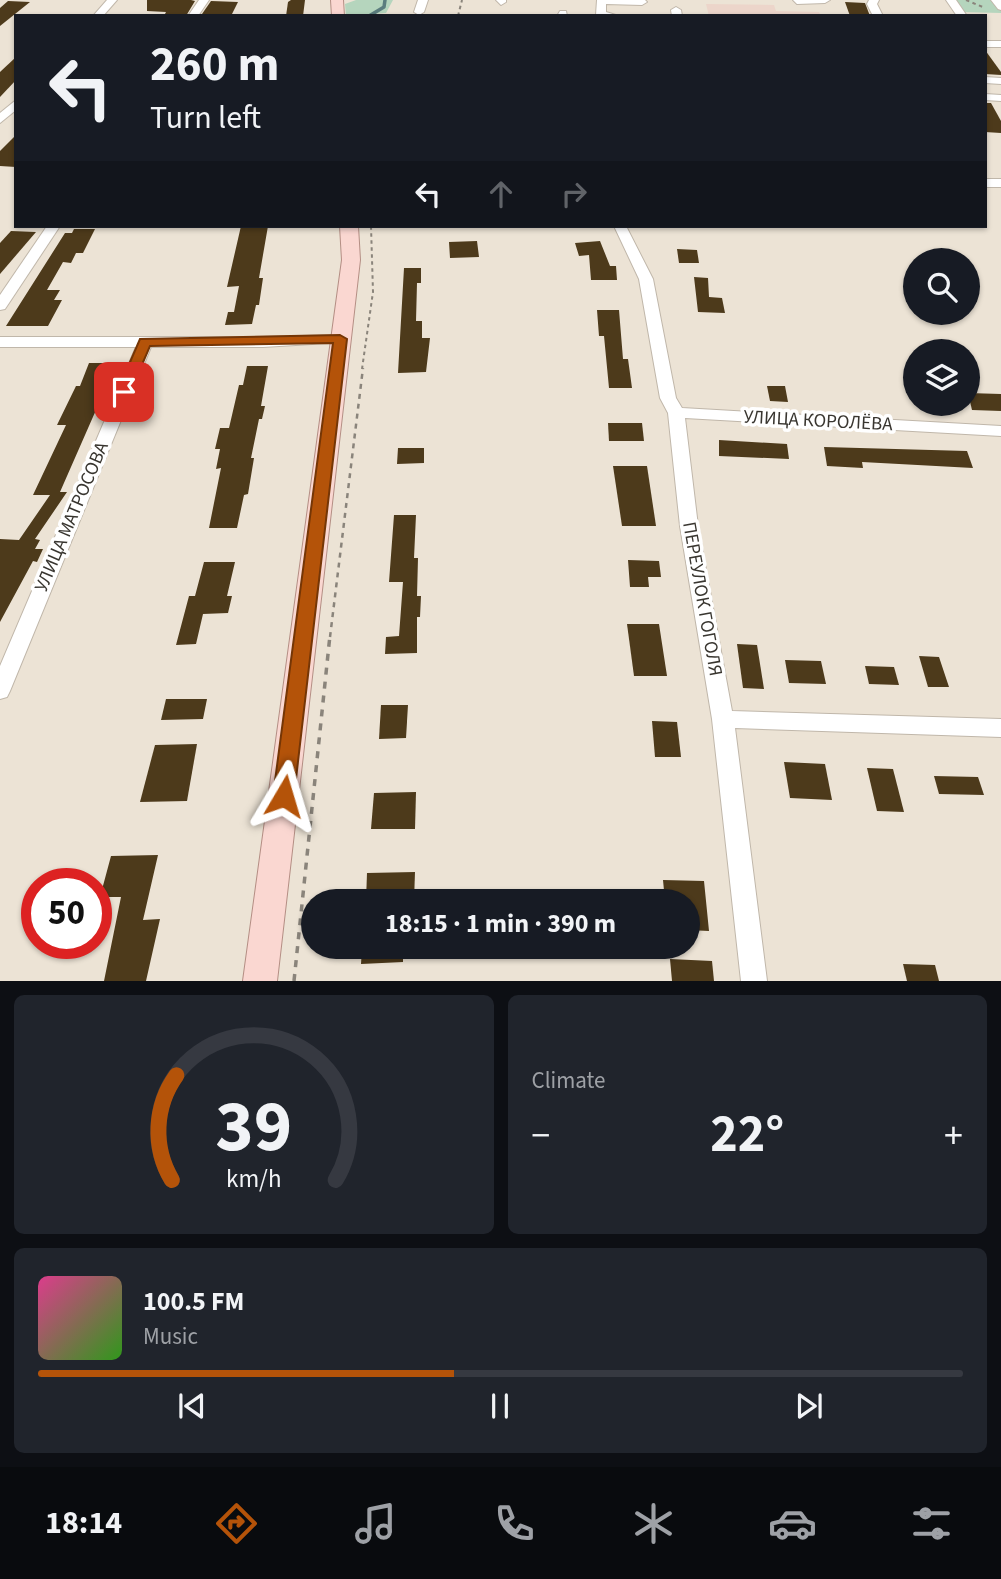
<!DOCTYPE html>
<html lang="en">
<head>
<meta charset="utf-8">
<style>
	:root { --surface:#171b24; --page:#20242c; --text:#f1f3f6; --muted:#9ea1a6; --line:#363941; --accent:#b45309 }
	body { margin:0; font-family:"Source Sans 3",sans-serif; background:var(--page); color:var(--text); height:100vh; display:flex; flex-direction:column; font-size:26px; white-space:nowrap }
	* { box-sizing:border-box; margin:0 }
	p { font-size:23px; color:var(--muted) }
	.icon { flex:none; width:38px; height:38px; fill:none; stroke:currentColor; stroke-width:2; stroke-linecap:round; stroke-linejoin:round }
	.map { position:relative; height:981px; overflow:hidden }
	.drawer { display:flex; flex-direction:column; gap:14px; padding:14px; background:#0d0f14; flex:1 }
	.drawer>* { flex:none }
	.banner { position:absolute; left:14px; top:14px; width:973px; height:214px; border-radius:0px; box-shadow:0 2px 5px #0004; background:#171b24; color:var(--text); overflow:hidden }
	.controls { position:absolute; left:903px; top:248px; display:grid; gap:14px }
	.controls a { display:grid; place-items:center; width:77px; height:77px; border-radius:50%; background:var(--surface); box-shadow:0 2px 5px #0004; font-size:35px }
	.speed { position:absolute; left:21px; top:868px; display:flex; gap:14px; font-size:35px; font-weight:700; text-align:center }
	.speed>* { display:grid; place-content:center; width:91px; height:91px; border-radius:50%; background:var(--surface); box-shadow:0 2px 5px #0004; line-height:1 }
	.speed .limit { border:10px solid #d22; background:#fff; color:#111 }
	.pin { position:absolute; display:grid; place-items:center; width:60px; height:60px; color:#fff; margin:-30px; border-radius:14px; box-shadow:0 4px 10px #0006 }
	.me { position:absolute; width:77px; margin:-38px; rotate:7deg; stroke-linejoin:round; filter:drop-shadow(0 0 5px #0008) }
	.turn { display:flex; align-items:center; gap:24px; height:147px; padding:0 21px; font-size:32px }
	.turn .icon { width:91px; height:91px; stroke-width:2.5 }
	.turn b { display:block; font-size:49px; line-height:60px }
	.lanes { display:flex; align-items:center; height:66px; padding:0 21px; background:#0003; justify-content:center; gap:35px; direction:ltr }
	.lanes .off { opacity:.35 }
	.big { font-size:52px; font-weight:700; line-height:1.1 }
	.drawer .card { flex:1; display:flex; flex-direction:column; justify-content:center; gap:10px; min-width:0; padding:0 24px; border-radius:10px; background:var(--page) }
	.drawer .dial { align-items:center; gap:0 }
	.dial svg { height:182px; overflow:visible; fill:none; stroke:var(--line); stroke-width:7; stroke-linecap:round; text-anchor:middle }
	.dial text { fill:var(--text); stroke:none }
	.song { display:flex; align-items:center; gap:21px }
	.cover { width:84px; height:84px; border-radius:10px; background:linear-gradient(135deg,hsl(330 70% 55%),hsl(110 70% 35%)) }
	.played { height:7px; border-radius:4px; background:linear-gradient(90deg,var(--accent) 45%,var(--line) 45%) }
	.keys { display:flex; justify-content:space-around; direction:ltr }
	.heat { display:flex; justify-content:space-between; align-items:center; font-size:38px; direction:ltr }
	.drawer .tiles { flex:1; display:grid; gap:14px; grid-template-columns:1fr 1fr }
	.card:last-child { grid-column:span 2 }
	.trip { position:absolute; left:301px; top:889px; width:399px; height:70px; border-radius:35px; background:var(--surface); box-shadow:0 2px 5px #0004; font-weight:700; line-height:70px; text-align:center }
	.tab-bar { display:flex; height:112px; justify-content:space-around; align-items:center; background:#090b0e; color:var(--muted) }
	.tab-bar .icon { width:49px; height:49px }
	.tab-bar .selected { color:var(--accent) }
	.tab-bar b { font-size:32px; color:var(--text) }
	.map>svg:first-child { display:block }
</style>
</head>
<body>
<div class="map">
<svg width="1001" height="981" viewBox="0 0 1001 981">
	<rect width="100%" height="100%" fill="#ece3d5"/>
	<path fill="#ecd5ca" d="M706,4L774,5L776,11L819,12L821,16H709Z"/>
	<g fill="#b5d5bd">
		<path d="M356,0H393L386,13L346,16L345,4Z"/>
		<path d="M952,0H1001V13L960,12Z"/>
	</g>
	<g fill="none" stroke-linecap="round" stroke-linejoin="round">
		<path stroke="#5b7d7e" stroke-width="3.5" d="M369,16L384,7L385,0"/>
	</g>
	<g fill="#4d3a1b">
		<path d="M147,0H191L195,1L186,16H164L166,12L147,11Z"/>
		<path d="M291,0H305L303,16H286L288,2Z"/>
		<path d="M8,1L30,2L0,26V8Z"/>
		<path d="M211,1L238,2L232,14H202Z"/>
		<path d="M845,2L865,3L870,16H850Z"/>
		<path d="M985,50L1001,72V75L985,74Z"/>
		<path d="M16,57V80L0,97V72Z"/>
		<path d="M985,103H991L1001,121V133L985,132Z"/>
		<path d="M16,135V167L0,166V151Z"/>
		<path d="M241,226H268L259,278H263L259,305H256L252,324L225,325L228,312H234L239,286L227,287Z"/>
		<path d="M74,229H95L83,253H76L71,263L63,262L47,290H60L54,300H62L48,326H6L65,233H72Z"/>
		<path d="M11,231L36,232L0,274V243Z"/>
		<path d="M477,241L479,257L450,258L449,242Z"/>
		<path d="M600,241L610,266H616L617,280H591L589,255L579,256L575,243Z"/>
		<path d="M677,249L697,250L699,263H679Z"/>
		<path d="M404,268H421V283H417L416,321H422V338H430L426,372L398,373Z"/>
		<path d="M694,277L708,278L709,297L722,298L725,313L698,312Z"/>
		<path d="M597,310H619L623,359H628L632,388H609L604,336H599Z"/>
		<path d="M89,363H111L96,410L60,492H67L35,539L40,540L35,549H43L37,562L33,561L0,622V539L19,540L50,495H33L66,425H57L76,386H80Z"/>
		<path d="M247,366H268L261,406H265L262,419H259L251,458H254L248,494L244,495L237,528H209L221,468L216,469L220,449H215L220,428H229L239,385H243Z"/>
		<path d="M767,386H785L788,402L770,401Z"/>
		<path d="M968,393L1001,394V411L972,410Z"/>
		<path d="M608,423H642L644,441H609Z"/>
		<path d="M719,440L787,444L789,459L719,456Z"/>
		<path d="M824,447L967,451L973,468L862,462L863,468L827,466Z"/>
		<path d="M398,448H424V463L397,464Z"/>
		<path d="M613,466H647L656,526H622Z"/>
		<path d="M394,515H416L414,558H418L417,596H421L420,617H417V653L385,654L386,637L399,636L403,582H389Z"/>
		<path d="M628,560L659,561L661,577H648L649,587H630Z"/>
		<path d="M204,562H235L227,596H232L228,613L203,614L196,644L176,645L189,596H195Z"/>
		<path d="M627,624H659L667,676H634Z"/>
		<path d="M737,644L757,645L764,689L743,688Z"/>
		<path d="M919,656L939,657L949,687H928Z"/>
		<path d="M785,660L821,661L826,684L789,683Z"/>
		<path d="M865,666L894,667L899,685L869,684Z"/>
		<path d="M166,699H207L203,719L161,720Z"/>
		<path d="M381,705H408L406,738L379,739Z"/>
		<path d="M652,721L677,722L681,757H655Z"/>
		<path d="M197,744L187,801L140,802L155,745Z"/>
		<path d="M784,762L825,764L832,800L790,798Z"/>
		<path d="M867,768L893,769L904,812L877,811Z"/>
		<path d="M934,776L978,777L984,795L939,794Z"/>
		<path d="M416,792L415,829H371L374,793Z"/>
		<path d="M158,855L143,920L160,919L146,981H104L121,897H100L111,856Z"/>
		<path d="M415,872L414,901H366L367,873Z"/>
		<path d="M663,880L704,881L709,931L688,930V901H665Z"/>
		<path d="M362,947H403V962L361,964Z"/>
		<path d="M670,959L712,961L714,981H672Z"/>
		<path d="M903,964L935,965L939,981H907Z"/>
	</g>
	<g fill="none" stroke-linecap="round" stroke-linejoin="round">
		<g stroke="#c0b7aa" stroke-width="2">
			<g id="minor">
				<path d="M107,0H117L103,16H93Z"/>
				<path d="M199,0H209L198,16H188Z"/>
				<path d="M418,0H428L424,12L419,15L414,12Z"/>
				<path d="M496,0H506V2L501,5Z"/>
				<path d="M645,0L647,2L642,5L606,4V12L619,16L596,15L597,0Z"/>
				<path d="M793,0H830L825,3L797,4Z"/>
				<path d="M869,0H879L877,4L883,16H873L867,4Z"/>
				<path d="M946,0H956L967,16H957Z"/>
				<path d="M991,0H1001V10L998,9Z"/>
				<path d="M676,7L681,10L682,16H672L671,10Z"/>
				<path d="M560,11H566L567,16H557Z"/>
				<rect x="985" y="41" width="16" height="6"/>
				<path d="M985,77L1001,78V84L985,83Z"/>
				<path d="M985,94L1001,95V101L985,100Z"/>
				<path d="M16,100V110L0,123V113Z"/>
				<rect x="985" y="179" width="16" height="8"/>
				<path d="M47,226H60L5,309L0,310V295Z"/>
				<path d="M614,226H626L653,279L676,398L682,408L1001,426V436L685,418L698,526L732,711L1001,719V737L735,728L767,981H741L712,719L680,526L668,413L660,398L639,279Z"/>
				<path d="M340,335L347,339L345,342L263,347H151L10,691L7,697L0,699V666L136,347H0V337H263Z"/>
			</g>
		</g>
		<g stroke="#b48e84" stroke-width="2">
			<g id="major">
				<path d="M331,0H343L344,16H332Z"/>
				<path d="M340,226H358L360,260L277,981H243L342,260Z"/>
			</g>
		</g>
		<g stroke="#8a847b" stroke-width="2" stroke-dasharray="3.5 3.5" stroke-linecap="butt">
			<path d="M966,0L985,8"/>
			<path d="M458,16L462,0"/>
			<path d="M362,369L373,292L371,226"/>
		</g>
		<path stroke="#8a847b" stroke-width="2.5" stroke-dasharray="5 5" stroke-linecap="butt" d="M330,637L363,368"/>
		<path stroke="#8a847b" stroke-width="3.5" stroke-dasharray="7 7" stroke-linecap="butt" d="M294,981L330,635"/>
		<use href="#minor" fill="#fff" fill-rule="evenodd"/>
		<use href="#major" fill="#fad7d1" fill-rule="evenodd"/>
	</g>
	<path fill="#b45309" stroke="#753606" stroke-width="2" d="M340,335L347,339L294,796L291,802L284,805L276,802L273,796L333,343L150,346L129,395H119L117,392L140,339Z"/>
	<g text-anchor="middle" dominant-baseline="central" stroke-width="7" stroke-linejoin="round" paint-order="stroke">
		<g font-size="19" fill="#393630" stroke="#fff">
			<text transform="translate(818 421) rotate(3)">УЛИЦА КОРОЛЁВА</text>
			<text transform="translate(72 517) rotate(-67)">УЛИЦА МАТРОСОВА</text>
			<text transform="translate(702 599) rotate(80)">ПЕРЕУЛОК ГОГОЛЯ</text>
		</g>
	</g>
</svg>
<div class="controls">
<a><svg class="icon" aria-label="search" viewBox="0 0 24 24"><circle cx="10" cy="10" r="6"/><path d="M15 15l6 6"/></svg></a>
<a><svg class="icon" aria-label="layers" viewBox="0 0 24 24"><path d="M12 4l9 5-9 5-9-5zM3 14l9 5 9-5"/></svg></a>
</div>
<div class="speed"><div class="limit">50</div></div>
<div class="pin" style="left:124px;top:392px;background:#d93025"><svg class="icon" aria-label="arrive" viewBox="0 0 24 24"><path d="M6 21V4h12l-3 4 3 4H6"/></svg></div>
<svg class="me" style="left:284px;top:796px" viewBox="-20 -20 40 40"><path d="M0-17L14 15 0 8-14 15z" fill="#b45309" stroke="#fff" stroke-width="4"/></svg>
<div class="trip">18:15 · 1 min · 390 m</div>
<div class="banner">
<div class="turn"><svg class="icon" aria-label="left" viewBox="0 0 24 24"><path d="M17 20v-9H6M10 6l-5 5 5 5"/></svg><div><b>260 m</b>Turn left</div></div>
<div class="lanes"><svg class="icon" aria-label="left" viewBox="0 0 24 24"><path d="M17 20v-9H6M10 6l-5 5 5 5"/></svg><svg class="icon off" aria-label="ahead" viewBox="0 0 24 24"><path d="M12 20V5M6 11l6-6 6 6"/></svg><svg class="icon off" aria-label="right" viewBox="0 0 24 24"><path d="M7 20v-9h11M14 6l5 5-5 5"/></svg></div>
</div>
</div>
<section class="drawer">
<div class="tiles">
<div class="card dial"><svg viewBox="0 0 100 80">
<path d="M14 69A42 42 0 1 1 86 69"/>
<path d="M14 69A42 42 0 0 1 16 23" stroke="#b45309"/>
<text x="50" y="56" font-size="32" font-weight="700">39</text>
<text x="50" y="72" font-size="11">km/h</text>
</svg></div>
<div class="card"><p>Climate</p>
<div class="heat"><a>−</a><b class="big">22°</b><a>+</a></div>
</div>
<div class="card">
<div class="song"><i class="cover"></i><div><b>100.5 FM</b><p>Music</p></div></div>
<div class="played"></div>
<div class="keys"><svg class="icon" aria-label="previous" viewBox="0 0 24 24"><path d="M18 5L8 12l10 7zM5 5v14"/></svg><svg class="icon" aria-label="pause" viewBox="0 0 24 24"><path d="M8 5v14M16 5v14"/></svg><svg class="icon" aria-label="next" viewBox="0 0 24 24"><path d="M6 5l10 7-10 7zM19 5v14"/></svg></div>
</div>
</div>
</section>
<nav class="tab-bar">
<b>18:14</b>
<svg class="icon selected" aria-label="directions" viewBox="0 0 24 24"><path d="M12 3l9 9-9 9-9-9zM9 14v-3h6M13 9l2 2-2 2"/></svg>
<svg class="icon" aria-label="music" viewBox="0 0 24 24"><path d="M9 18V5l10-2v13"/><circle cx="6" cy="18" r="3"/><circle cx="16" cy="16" r="3"/></svg>
<svg class="icon" aria-label="phone" viewBox="0 0 24 24"><path d="M5 4h4l2 5-3 2q2 4 5 5l2-3 5 2v4C11 20 4 13 5 4z"/></svg>
<svg class="icon" aria-label="climate" viewBox="0 0 24 24"><path d="M12 3v18M4 7l16 10M4 17L20 7"/></svg>
<svg class="icon" aria-label="car" viewBox="0 0 24 24"><path d="M5 17H2v-5l4-1 3-4h7l3 4 3 1v5h-3M9 17h6M6 11h13"/><circle cx="7" cy="17" r="2"/><circle cx="17" cy="17" r="2"/></svg>
<svg class="icon" aria-label="filters" viewBox="0 0 24 24"><path d="M4 7h16M4 17h16"/><circle cx="9" cy="7" r="2"/><circle cx="15" cy="17" r="2"/></svg>
</nav>
</body>
</html>
